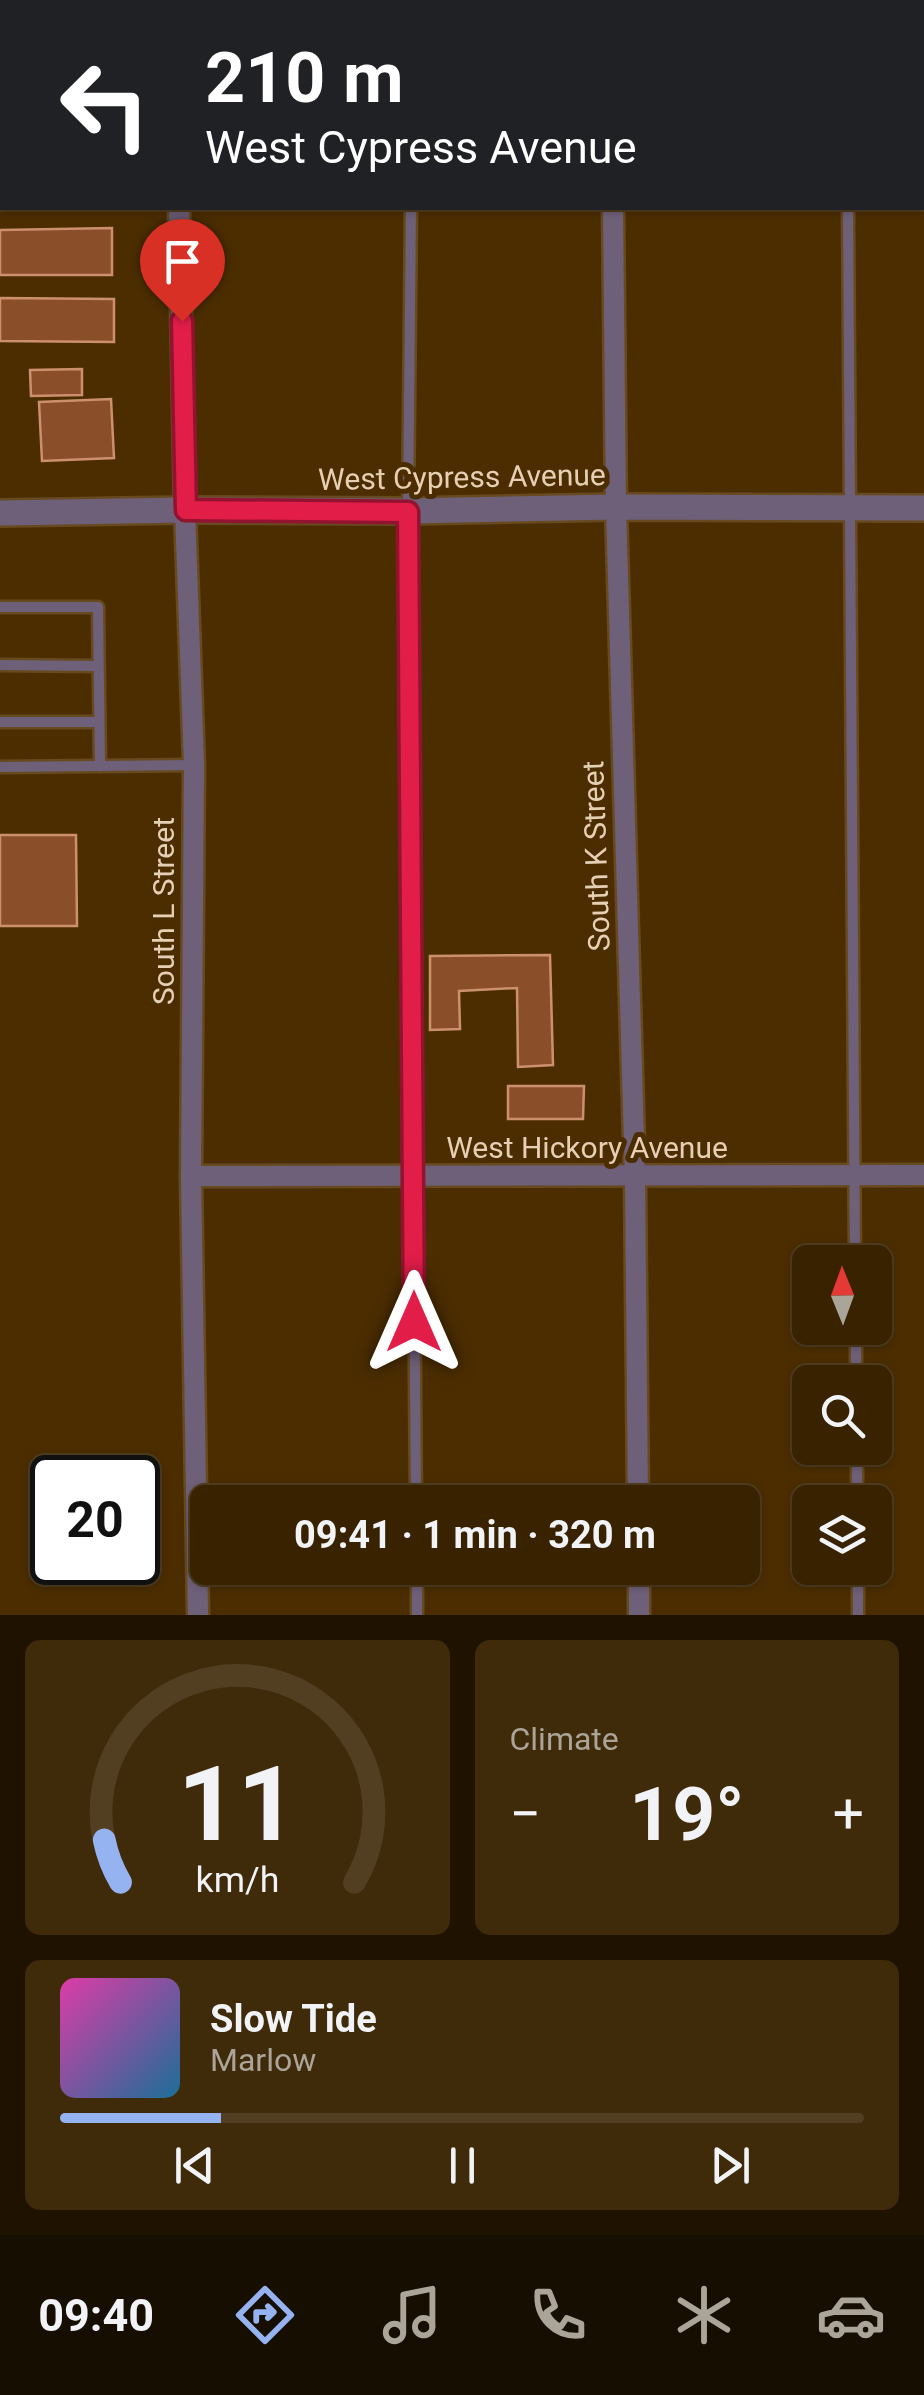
<!DOCTYPE html>
<html lang="en">
<head>
<meta charset="utf-8">
<style>
	:root { --surface:#382200; --page:#3f2a0a; --text:#f1f3f6; --muted:#aba499; --line:#523f22; --accent:#95b2f1 }
	body { margin:0; font-family:Roboto,sans-serif; background:var(--page); color:var(--text); height:100vh; display:flex; flex-direction:column; font-size:38px; white-space:nowrap }
	* { box-sizing:border-box; margin:0 }
	p { font-size:32px; color:var(--muted) }
	.icon { flex:none; width:55px; height:55px; fill:none; stroke:currentColor; stroke-width:2; stroke-linecap:round; stroke-linejoin:round }
	.map { position:relative; height:1615px; overflow:hidden }
	.sheet { display:flex; flex-direction:column; gap:25px; padding:25px; background:#1f1300; flex:1 }
	.sheet>* { flex:none }
	.top-card { position:absolute; left:0px; top:0px; width:925px; height:210px; box-shadow:0 2px 8px #0004,0 0 0 2px var(--line); background:#202124; color:#fff; overflow:hidden }
	.needle { width:65px; rotate:359deg }
	.tools { position:absolute; left:792px; top:1245px; display:grid; gap:20px }
	.tools a { display:grid; place-items:center; width:100px; height:100px; border-radius:15px; background:var(--surface); box-shadow:0 2px 8px #0004,0 0 0 2px var(--line); font-size:50px }
	.speed { position:absolute; left:30px; top:1455px; display:flex; gap:20px; font-size:50px; font-weight:700; text-align:center }
	.speed>* { display:grid; place-content:center; width:130px; height:130px; border-radius:50%; background:var(--surface); box-shadow:0 2px 8px #0004,0 0 0 2px var(--line); line-height:1 }
	.speed .limit { border:5px solid #111; border-radius:15px; background:#fff; color:#111 }
	.pin { position:absolute; display:grid; place-items:center; width:85px; height:85px; color:#fff; margin:-102px -42px; border-radius:50% 50% 50% 0; rotate:-45deg; box-shadow:0 0 10px #0007 }
	.pin .icon { rotate:45deg }
	.me { position:absolute; width:110px; margin:-55px; rotate:0deg; stroke-linejoin:round; filter:drop-shadow(0 0 8px #0008) }
	.turn { display:flex; align-items:center; gap:35px; height:210px; padding:0 40px; font-size:45px }
	.turn .icon { width:130px; height:130px; stroke-width:2.5 }
	.turn b { display:block; font-size:70px; line-height:85px }
	.big { font-size:75px; font-weight:700; line-height:1.1 }
	.sheet .widget { flex:1; display:flex; flex-direction:column; justify-content:center; gap:15px; min-width:0; padding:0 35px; border-radius:15px; background:var(--page) }
	.sheet .dial { align-items:center; gap:0 }
	.dial svg { height:260px; overflow:visible; fill:none; stroke:var(--line); stroke-width:7; stroke-linecap:round; text-anchor:middle }
	.dial text { fill:var(--text); stroke:none }
	.song { display:flex; align-items:center; gap:30px }
	.cover { width:120px; height:120px; border-radius:15px; background:linear-gradient(135deg,hsl(320 70% 55%),hsl(200 70% 35%)) }
	.played { height:10px; border-radius:5px; background:linear-gradient(90deg,var(--accent) 20%,var(--line) 20%) }
	.keys { display:flex; justify-content:space-around; direction:ltr }
	.heat { display:flex; justify-content:space-between; align-items:center; font-size:55px; direction:ltr }
	.sheet .tiles { flex:1; display:grid; gap:25px; grid-template-columns:1fr 1fr }
	.widget:last-child { grid-column:span 2 }
	.trip { position:absolute; left:190px; top:1485px; width:570px; height:100px; border-radius:15px; background:var(--surface); box-shadow:0 2px 8px #0004,0 0 0 2px var(--line); font-weight:700; line-height:100px; text-align:center }
	.dock { display:flex; height:160px; justify-content:space-around; align-items:center; background:#160e00; color:var(--muted) }
	.dock .icon { width:70px; height:70px }
	.dock .on { color:var(--accent) }
	.dock b { font-size:45px; color:var(--text) }
	.map>svg:first-child { display:block }
</style>
</head>
<body>
<div class="map">
<svg width="924" height="1615" viewBox="0 0 924 1615">
	<rect width="100%" height="100%" fill="#4b2d00"/>
	<g fill="#8a4f29" stroke="#cd906d" stroke-width="2.5">
		<path d="M112,228V275H0V230Z"/>
		<path d="M0,298L114,299V342L0,341Z"/>
		<path d="M82,369V395L31,396L30,370Z"/>
		<path d="M111,399L114,458L42,461L39,402Z"/>
		<path d="M0,835H76L77,926H0Z"/>
		<path d="M550,955L553,1065L518,1067L517,988L459,991L460,1029L430,1030V956Z"/>
		<path d="M508,1086H584L583,1119H508Z"/>
	</g>
	<g fill="none" stroke-linecap="round" stroke-linejoin="round">
		<g stroke="#674a20" stroke-width="15">
			<g id="service">
				<path d="M922,37H924"/>
				<path d="M0,41H2"/>
				<path d="M411,208L408,511L416,1502"/>
				<path d="M848,208L855,1262"/>
				<path d="M0,607H98L100,766"/>
				<path d="M0,665L97,666"/>
				<path d="M0,722H99"/>
				<path d="M0,767L194,765"/>
				<path d="M856,1328V1382"/>
				<path d="M857,1448V1502"/>
				<path d="M417,1568V1615"/>
				<path d="M858,1568V1615"/>
			</g>
		</g>
		<g stroke="#674a20" stroke-width="25">
			<g id="minor">
				<path d="M176,0V2"/>
				<path d="M611,0V2"/>
				<path d="M179,208L185,510L194,765L191,1176L198,1615"/>
				<path d="M613,208L616,507L635,1177L638,1502"/>
				<path d="M191,1176L924,1175"/>
				<path d="M639,1568V1615"/>
			</g>
		</g>
		<g stroke="#674a20" stroke-width="30">
			<path id="tertiary" d="M0,513L185,510L408,511L616,507L924,508"/>
		</g>
		<use href="#service" stroke="#6f6079" stroke-width="10"/>
		<use href="#minor" stroke="#6f6079" stroke-width="20"/>
		<use href="#tertiary" stroke="#6f6079" stroke-width="25"/>
	</g>
	<g fill="none" stroke-linecap="round" stroke-linejoin="round">
		<g stroke="#92132f" stroke-width="25">
			<path id="route" d="M182,321L186,510L408,512L414,1322"/>
		</g>
		<use href="#route" stroke="#e11d48" stroke-width="18"/>
	</g>
	<g text-anchor="middle" dominant-baseline="central" stroke-width="10" stroke-linejoin="round" paint-order="stroke">
		<g font-size="30" fill="#e6cfb4" stroke="#4b2d00">
			<text transform="translate(462 477) rotate(-1)">West Cypress Avenue</text>
			<text transform="translate(596 856) rotate(-92)">South K Street</text>
			<text transform="translate(163 911) rotate(-90)">South L Street</text>
			<text x="587" y="1147">West Hickory Avenue</text>
		</g>
	</g>
</svg>
<div class="tools">
<a><svg class="needle" viewBox="-14 -14 28 28"><path d="M0-13l5 13h-10z" fill="#e53935"/><path d="M0 13l5-13h-10z" fill="#aba499"/></svg></a>
<a><svg class="icon" aria-label="search" viewBox="0 0 24 24"><circle cx="10" cy="10" r="6"/><path d="M15 15l6 6"/></svg></a>
<a><svg class="icon" aria-label="layers" viewBox="0 0 24 24"><path d="M12 4l9 5-9 5-9-5zM3 14l9 5 9-5"/></svg></a>
</div>
<div class="speed"><div class="limit">20</div></div>
<div class="pin" style="left:182px;top:321px;background:#d93025"><svg class="icon" aria-label="arrive" viewBox="0 0 24 24"><path d="M6 21V4h12l-3 4 3 4H6"/></svg></div>
<svg class="me" style="left:414px;top:1322px" viewBox="-20 -20 40 40"><path d="M0-17L14 15 0 8-14 15z" fill="#e11d48" stroke="#fff" stroke-width="4"/></svg>
<div class="trip">09:41 · 1 min · 320 m</div>
<div class="top-card">
<div class="turn"><svg class="icon" aria-label="left" viewBox="0 0 24 24"><path d="M17 20v-9H6M10 6l-5 5 5 5"/></svg><div><b>210 m</b>West Cypress Avenue</div></div>
</div>
</div>
<section class="sheet">
<div class="tiles">
<div class="widget dial"><svg viewBox="0 0 100 80">
<path d="M14 69A42 42 0 1 1 86 69"/>
<path d="M14 69A42 42 0 0 1 9 56" stroke="#95b2f1"/>
<text x="50" y="56" font-size="32" font-weight="700">11</text>
<text x="50" y="72" font-size="11">km/h</text>
</svg></div>
<div class="widget"><p>Climate</p>
<div class="heat"><a>−</a><b class="big">19°</b><a>+</a></div>
</div>
<div class="widget">
<div class="song"><i class="cover"></i><div><b>Slow Tide</b><p>Marlow</p></div></div>
<div class="played"></div>
<div class="keys"><svg class="icon" aria-label="previous" viewBox="0 0 24 24"><path d="M18 5L8 12l10 7zM5 5v14"/></svg><svg class="icon" aria-label="pause" viewBox="0 0 24 24"><path d="M8 5v14M16 5v14"/></svg><svg class="icon" aria-label="next" viewBox="0 0 24 24"><path d="M6 5l10 7-10 7zM19 5v14"/></svg></div>
</div>
</div>
</section>
<nav class="dock">
<b>09:40</b>
<svg class="icon on" aria-label="directions" viewBox="0 0 24 24"><path d="M12 3l9 9-9 9-9-9zM9 14v-3h6M13 9l2 2-2 2"/></svg>
<svg class="icon" aria-label="music" viewBox="0 0 24 24"><path d="M9 18V5l10-2v13"/><circle cx="6" cy="18" r="3"/><circle cx="16" cy="16" r="3"/></svg>
<svg class="icon" aria-label="phone" viewBox="0 0 24 24"><path d="M5 4h4l2 5-3 2q2 4 5 5l2-3 5 2v4C11 20 4 13 5 4z"/></svg>
<svg class="icon" aria-label="climate" viewBox="0 0 24 24"><path d="M12 3v18M4 7l16 10M4 17L20 7"/></svg>
<svg class="icon" aria-label="car" viewBox="0 0 24 24"><path d="M5 17H2v-5l4-1 3-4h7l3 4 3 1v5h-3M9 17h6M6 11h13"/><circle cx="7" cy="17" r="2"/><circle cx="17" cy="17" r="2"/></svg>
</nav>
</body>
</html>
